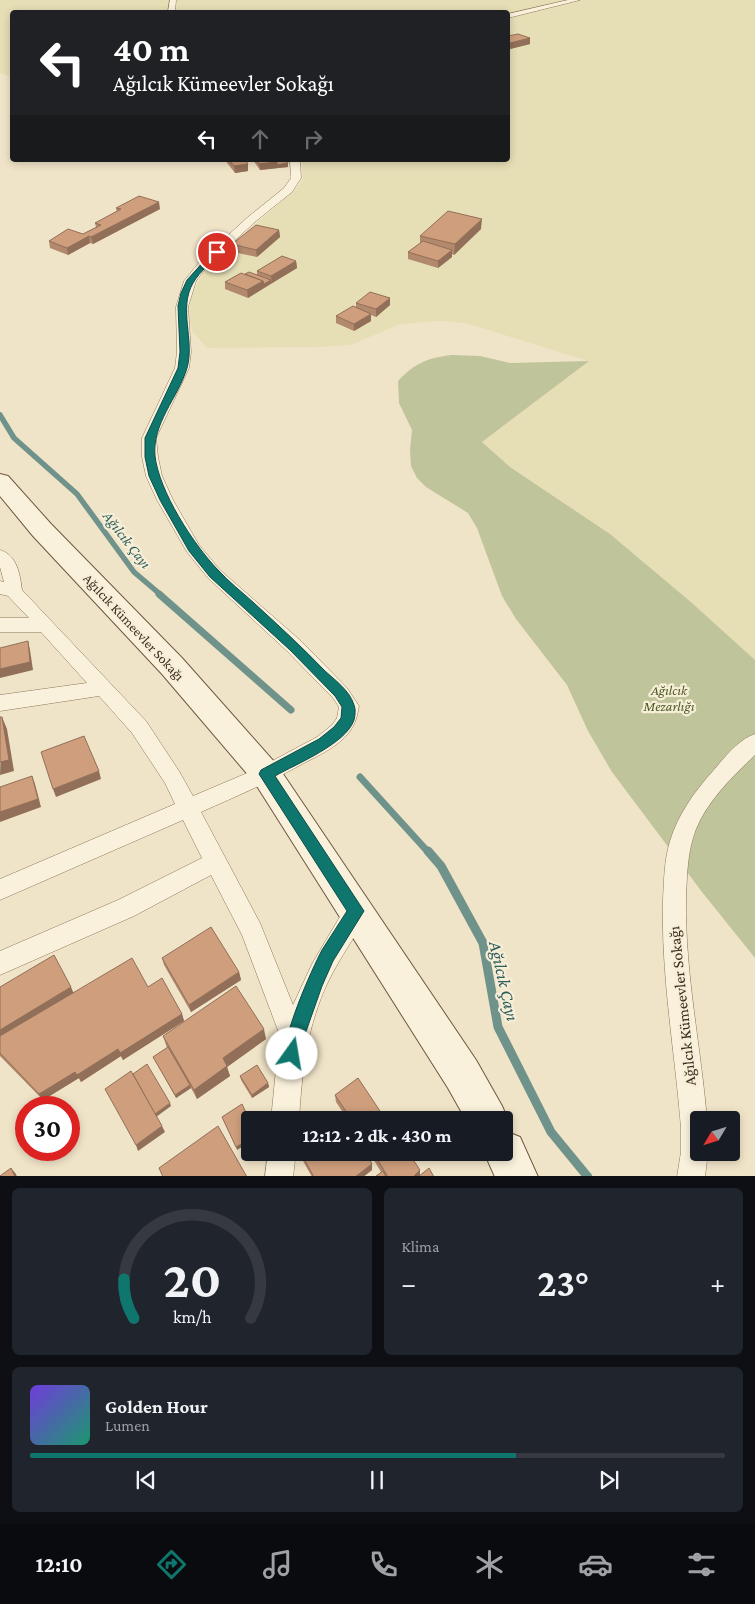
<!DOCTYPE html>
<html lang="tr">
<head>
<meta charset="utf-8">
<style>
	:root { --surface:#171b24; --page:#20242c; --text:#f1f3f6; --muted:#9ea1a6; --line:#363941; --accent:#0f766e }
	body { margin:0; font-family:"Crimson Pro",serif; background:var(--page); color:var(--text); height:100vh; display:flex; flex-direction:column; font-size:19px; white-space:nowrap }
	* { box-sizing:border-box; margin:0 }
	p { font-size:16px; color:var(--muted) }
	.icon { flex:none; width:28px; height:28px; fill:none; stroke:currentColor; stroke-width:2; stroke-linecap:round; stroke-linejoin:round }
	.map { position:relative; height:1176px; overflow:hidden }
	.details { display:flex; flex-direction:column; gap:12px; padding:12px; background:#0d0f14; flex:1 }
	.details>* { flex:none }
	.guide { position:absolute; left:10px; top:10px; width:500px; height:152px; border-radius:5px; box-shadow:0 2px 8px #0003; background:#202124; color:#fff; overflow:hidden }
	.needle { width:32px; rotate:232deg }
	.buttons { position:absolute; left:690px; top:1111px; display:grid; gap:10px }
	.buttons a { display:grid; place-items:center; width:50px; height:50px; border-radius:5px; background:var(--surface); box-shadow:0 2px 8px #0003; font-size:25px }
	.speed { position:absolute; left:15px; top:1096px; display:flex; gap:10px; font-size:25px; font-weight:700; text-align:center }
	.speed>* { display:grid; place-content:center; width:65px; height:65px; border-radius:50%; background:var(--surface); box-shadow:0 2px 8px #0003; line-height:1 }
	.speed .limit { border:8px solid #d22; background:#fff; color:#111 }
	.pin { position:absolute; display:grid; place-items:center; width:42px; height:42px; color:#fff; margin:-21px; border:2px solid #fff; border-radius:50%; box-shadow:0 1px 5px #0007 }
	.me { position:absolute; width:55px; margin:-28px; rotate:13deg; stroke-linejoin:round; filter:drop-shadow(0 0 4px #0008) }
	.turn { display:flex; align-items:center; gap:18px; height:105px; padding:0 20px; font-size:22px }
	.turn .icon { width:65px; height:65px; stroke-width:2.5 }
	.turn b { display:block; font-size:35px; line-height:42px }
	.lanes { display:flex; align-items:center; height:48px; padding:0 20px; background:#0003; justify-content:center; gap:25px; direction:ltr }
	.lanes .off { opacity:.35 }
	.big { font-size:38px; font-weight:700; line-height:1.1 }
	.details .widget { flex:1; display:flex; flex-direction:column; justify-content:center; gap:8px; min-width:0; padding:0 18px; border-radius:8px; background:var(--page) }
	.details .dial { align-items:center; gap:0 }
	.dial svg { height:130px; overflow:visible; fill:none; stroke:var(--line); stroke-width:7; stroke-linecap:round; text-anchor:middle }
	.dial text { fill:var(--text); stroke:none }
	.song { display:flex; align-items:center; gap:15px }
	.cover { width:60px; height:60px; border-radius:8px; background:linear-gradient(135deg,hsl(260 70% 55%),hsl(160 70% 35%)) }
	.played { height:5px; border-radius:2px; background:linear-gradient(90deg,var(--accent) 70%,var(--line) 70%) }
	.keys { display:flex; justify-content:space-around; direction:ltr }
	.heat { display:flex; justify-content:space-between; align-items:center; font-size:28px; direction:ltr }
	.details .tiles { flex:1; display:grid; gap:12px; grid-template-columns:1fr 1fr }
	.widget:last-child { grid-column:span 2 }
	.trip { position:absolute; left:241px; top:1111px; width:272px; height:50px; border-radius:5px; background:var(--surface); box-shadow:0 2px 8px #0003; font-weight:700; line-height:50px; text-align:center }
	.tabs { display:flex; height:80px; justify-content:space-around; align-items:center; background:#090b0e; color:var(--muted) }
	.tabs .icon { width:35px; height:35px }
	.tabs .current { color:var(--accent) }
	.tabs b { font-size:22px; color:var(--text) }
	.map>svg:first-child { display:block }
</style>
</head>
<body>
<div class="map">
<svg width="755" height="1177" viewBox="0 0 755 1177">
	<rect width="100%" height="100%" fill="#f0e4c8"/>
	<g fill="#e6deb5">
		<path d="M0,0H169L168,12H12V77L0,73Z"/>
		<path d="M177,0H755V660L692,603L610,534L510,467L482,442L588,361L466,323L439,321L401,324L350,345L323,347L207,348L192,331L189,318L190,306L193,292L203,273L218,257L298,187L303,179L302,160H508V12H176Z"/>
	</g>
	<path fill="#bfc49a" d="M452,355L480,356L510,363L589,361L482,442L510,467L610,534L692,603L755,660V958L702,892L612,772L588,731L567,685L516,619L502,596L477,528L468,513L426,487L417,478L411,466L410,450L412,430L399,403L398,381C415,363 427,358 452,355Z"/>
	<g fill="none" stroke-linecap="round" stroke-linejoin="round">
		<path stroke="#6f938a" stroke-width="5.5" d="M0,415L14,438L77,494L134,572L161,595"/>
		<g stroke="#6f938a" stroke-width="7">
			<path d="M159,594L291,710"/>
			<path d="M360,777L429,853"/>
		</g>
		<path stroke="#6f938a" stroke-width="9" d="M428,851L441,866L483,943L498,1027L551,1132L588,1177"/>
		<g stroke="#8d765c" stroke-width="1">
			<g id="street">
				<path d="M170,0H176L175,12H168Z"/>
				<path d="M568,0H580L508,18V14Z"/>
				<path d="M290,160H300L301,178L292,192L256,221L209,264L196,281L188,307L191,352L189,368L156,438L158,457L162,476L173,500L199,545L220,570L301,641L347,688L359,706C357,718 354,728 345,737C334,748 320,755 306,762C272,781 237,796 201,812L260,923L293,1005L312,964L348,903L356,900L364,903L368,911C357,935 340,957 328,982C307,1026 302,1071 299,1120H271L276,1069L282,1041L242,935L211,875L134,916L0,975V951L118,900L202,858L183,820L0,900V879L175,804L165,783L132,733L99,696L0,711V695L87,683L41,632H0V618H29L8,596L0,594V581L4,582L0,567V550C17,555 20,574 22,590L146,721L179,771L193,796L259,768L317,737L332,725L337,718L339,707L333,698L287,651L208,578L187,552L157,500L146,476L142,457V438L175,368L177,352L176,307L184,281L201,260L248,217L284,188L291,178Z"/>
				<path d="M755,734V755C733,776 708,800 696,829C687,852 687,876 686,900C685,974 701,1047 707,1120H699V1152H708L705,1177H677L681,1152V1128C675,1052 661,977 663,901C664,881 664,861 670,841C678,815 694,792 713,771C724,758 739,739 755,734Z"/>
				<path d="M268,1152H296L293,1177H265Z"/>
			</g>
		</g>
		<g stroke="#6f573f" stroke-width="2">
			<g id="secondary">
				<path d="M0,474L8,476L51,524L182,658L277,765L476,1060L502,1106L508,1120L505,1128V1120H466L448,1088L255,783L162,674L33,536L0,496Z"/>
				<path d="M505,1131L520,1137L538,1177H495L484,1152H505Z"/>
			</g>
		</g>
		<use href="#street" fill="#faf1dc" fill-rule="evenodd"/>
		<use href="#secondary" fill="#faf1dc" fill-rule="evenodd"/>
	</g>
	<g fill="#b2896c">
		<path d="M508,36L530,38V44L510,49L508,48V50Z"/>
		<path d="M225,160H245L248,164V171L235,173Z"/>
		<path d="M253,160H286L288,167L260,170Z"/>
		<path d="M116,208L160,209L93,244L90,243L68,255L50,248L49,241L83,234L96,227L95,223L117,212Z"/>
		<path d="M481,229L454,255L452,254V257L438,268L408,259V252L420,244V236Z"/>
		<path d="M279,230L280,237L257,257L233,252L232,244Z"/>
		<path d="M296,261L297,268L248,298L225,289V282L245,274H257V271Z"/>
		<path d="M356,303L390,305L376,317L371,315V321L354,331L336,323V316L356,307Z"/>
		<path d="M162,958L239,972L241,980L191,1012L164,965Z"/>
		<path d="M0,987L74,992L148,987L182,1014L184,1021L123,1060L121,1056L81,1082L79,1078L43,1100L0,1056Z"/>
		<path d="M163,1036L266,1039L227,1067L230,1076L197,1099L191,1088L176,1098L155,1060L153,1057L167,1048Z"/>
		<path d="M240,1076L268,1083L269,1087L252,1098L241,1080Z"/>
		<path d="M335,1095L386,1120H348L336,1102Z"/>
		<path d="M298,1152H365L372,1164V1170L363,1177H312Z"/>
		<path d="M369,1152H408L420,1175L434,1177H375L381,1172Z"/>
	</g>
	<g fill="#916f58">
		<path d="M530,38V44L510,49V43Z"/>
		<path d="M277,162L278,168L260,170L259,164Z"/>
		<path d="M288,163V167L278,168L277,165Z"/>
		<path d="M248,164V171L235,173L234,166Z"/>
		<path d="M159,202L160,209L93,244L91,237Z"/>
		<path d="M482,219L481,229L454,255L455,244Z"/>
		<path d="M279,230L280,237L257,257L256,250Z"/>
		<path d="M89,236L90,243L68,255L67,248Z"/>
		<path d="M452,250V257L438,268V261Z"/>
		<path d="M296,261L297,268L272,283L271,276Z"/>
		<path d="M271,280L272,283L248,298L247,290L263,281Z"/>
		<path d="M390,298V305L376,317V309Z"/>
		<path d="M371,314V321L354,331V324Z"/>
		<path d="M28,641L30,650L33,670L0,678V669Z"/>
		<path d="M2,717L7,729L14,771L0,775Z"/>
		<path d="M99,771L101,779L56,797L53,789Z"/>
		<path d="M32,776L35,784L41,807L0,822V812Z"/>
		<path d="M239,972L241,980L191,1012L189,1005Z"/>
		<path d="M71,987L74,994L0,1040V1030Z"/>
		<path d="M182,1014L184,1021L123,1060L121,1056L81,1082L79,1078L43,1100L39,1094L75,1072Z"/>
		<path d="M264,1029L266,1039L227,1067L230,1076L197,1099L194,1090L223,1058Z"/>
		<path d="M268,1083L269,1087L252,1098V1095Z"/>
		<path d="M190,1085L191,1088L176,1098L175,1095Z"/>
		<path d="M170,1103L171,1106L156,1117L155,1114Z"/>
		<path d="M162,1126L165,1132L138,1151L136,1145Z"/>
		<path d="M250,1139V1142L237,1150L236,1147Z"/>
		<path d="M372,1164V1170L363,1177H355Z"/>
		<path d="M11,1168L16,1174L17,1177H15Z"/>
		<path d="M420,1170V1176L413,1177Z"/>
	</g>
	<g fill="#cf9f7d" stroke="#916f58">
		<path d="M518,34L530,38L510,43L508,42V36Z"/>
		<path d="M229,160H245L248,164L234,166Z"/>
		<path d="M257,160H276L277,162L259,164Z"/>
		<path d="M276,160H286L288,163L277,165V162Z"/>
		<path d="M139,196L159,202L91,237L89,236L67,248L49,241L68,229L83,234L101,225L95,223L121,209L116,208Z"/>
		<path d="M448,211L482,219L455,244L420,236Z"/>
		<path d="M256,225L279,230L256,250L232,244Z"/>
		<path d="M423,241L452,250L438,261L408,252Z"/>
		<path d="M282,256L296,261L271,276L257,271Z"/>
		<path d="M249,272L271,280L264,284L263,281L245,274Z"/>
		<path d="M241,273L263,281L247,290L225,282Z"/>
		<path d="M370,292L390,298L376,309L356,303Z"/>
		<path d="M353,306L371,314L354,324L336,316Z"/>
		<path d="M28,641L30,662L0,669V648Z"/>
		<path d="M0,717H2L9,760L0,762Z"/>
		<path d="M84,736L99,771L53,789L41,752Z"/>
		<path d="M32,776L38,799L0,812V787Z"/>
		<path d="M211,927L239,972L189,1005L162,958Z"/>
		<path d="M54,955L71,987L0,1030V987Z"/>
		<path d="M132,958L148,987L162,978L182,1014L120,1053L118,1049L77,1075L75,1072L39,1094L0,1053V1036Z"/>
		<path d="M236,986L264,1029L223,1058L227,1066L194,1090L163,1036Z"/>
		<path d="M168,1047L190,1085L175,1095L153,1057Z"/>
		<path d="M147,1064L170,1103L155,1114L133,1074Z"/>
		<path d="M257,1065L268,1083L252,1095L240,1076Z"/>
		<path d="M131,1071L162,1126L136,1145L105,1089Z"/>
		<path d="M358,1078L386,1120H352L335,1095Z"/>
		<path d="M242,1104L250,1121V1139L236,1147L222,1117Z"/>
		<path d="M342,1114L346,1120H334Z"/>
		<path d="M397,1114L401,1120H390Z"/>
		<path d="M218,1126L247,1177H163L159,1168Z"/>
		<path d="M300,1152H365L372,1164L355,1177H314Z"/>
		<path d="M373,1152H408L420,1170L413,1177H388Z"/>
		<path d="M11,1168L15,1177H0V1176Z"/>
		<path d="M429,1168L434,1177H418Z"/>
		<path d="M383,1171L386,1177H375Z"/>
	</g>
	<path fill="#0f766e" stroke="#0a4d48" d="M214,250L221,252C212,262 200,271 193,283C178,309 195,340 187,368C178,398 152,423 155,456C159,491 193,544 218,570C229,582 242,592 254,603C278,625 302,647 325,671C335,680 350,691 354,705C356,709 355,716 354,720C346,744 296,764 275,776L364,911L333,961L322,986L303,1040L298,1060L292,1062L286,1060C279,1042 312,969 322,950C330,937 339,924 347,911L259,774L261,770L319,739L334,727L341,718L342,707L335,696L290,650L210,577L189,551L160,500L149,476L145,457V438L178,368L180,352L178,306L181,293L187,280Z"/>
	<g text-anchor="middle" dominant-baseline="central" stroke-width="4.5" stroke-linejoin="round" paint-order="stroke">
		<g font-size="14" fill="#3d2e20" stroke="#f7eed8">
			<text transform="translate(134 627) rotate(47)">Ağılcık Kümeevler Sokağı</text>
		</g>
		<g font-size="14" font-style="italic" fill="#4d5a26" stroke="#f7eed8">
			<text x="669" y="690">Ağılcık<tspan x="669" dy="16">Mezarlığı</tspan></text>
		</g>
		<g font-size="15" font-style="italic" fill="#2f5d5a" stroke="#f7eed8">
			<text transform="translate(127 540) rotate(52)">Ağılcık Çayı</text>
		</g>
		<g font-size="16" fill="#3d2e20" stroke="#f7eed8">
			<text transform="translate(682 1006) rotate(-96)">Ağılcık Kümeevler Sokağı</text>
		</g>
		<g font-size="18" font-style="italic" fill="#2f5d5a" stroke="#f7eed8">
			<text transform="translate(504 981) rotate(77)">Ağılcık Çayı</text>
		</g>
	</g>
</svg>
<div class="buttons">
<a><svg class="needle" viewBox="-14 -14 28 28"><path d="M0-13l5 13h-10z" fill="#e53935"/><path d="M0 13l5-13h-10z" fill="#9ea1a6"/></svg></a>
</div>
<div class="speed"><div class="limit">30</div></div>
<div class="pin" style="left:217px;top:252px;background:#d93025"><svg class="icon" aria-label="arrive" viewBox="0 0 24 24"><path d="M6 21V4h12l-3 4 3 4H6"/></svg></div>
<svg class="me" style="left:292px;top:1054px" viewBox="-20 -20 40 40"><circle r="19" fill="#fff"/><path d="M0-13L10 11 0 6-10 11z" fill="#0f766e"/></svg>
<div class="trip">12:12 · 2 dk · 430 m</div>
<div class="guide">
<div class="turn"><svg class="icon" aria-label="left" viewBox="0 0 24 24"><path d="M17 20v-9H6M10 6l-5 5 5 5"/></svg><div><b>40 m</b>Ağılcık Kümeevler Sokağı</div></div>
<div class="lanes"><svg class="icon" aria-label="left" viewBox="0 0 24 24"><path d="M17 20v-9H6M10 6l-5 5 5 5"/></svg><svg class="icon off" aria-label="ahead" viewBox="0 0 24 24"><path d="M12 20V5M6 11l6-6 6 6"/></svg><svg class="icon off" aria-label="right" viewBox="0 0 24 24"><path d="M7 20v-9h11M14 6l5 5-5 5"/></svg></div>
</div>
</div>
<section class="details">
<div class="tiles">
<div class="widget dial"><svg viewBox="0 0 100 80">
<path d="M14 69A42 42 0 1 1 86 69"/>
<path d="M14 69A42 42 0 0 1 8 45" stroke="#0f766e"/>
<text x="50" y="56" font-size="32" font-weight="700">20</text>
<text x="50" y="72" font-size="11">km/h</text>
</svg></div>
<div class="widget"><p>Klima</p>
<div class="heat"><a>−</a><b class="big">23°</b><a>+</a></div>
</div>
<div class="widget">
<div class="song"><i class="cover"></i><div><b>Golden Hour</b><p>Lumen</p></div></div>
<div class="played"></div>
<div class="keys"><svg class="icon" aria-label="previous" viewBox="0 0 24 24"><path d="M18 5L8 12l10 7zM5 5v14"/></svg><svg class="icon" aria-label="pause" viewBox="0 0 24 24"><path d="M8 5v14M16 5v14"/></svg><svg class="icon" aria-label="next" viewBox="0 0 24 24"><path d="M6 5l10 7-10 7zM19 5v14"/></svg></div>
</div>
</div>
</section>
<nav class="tabs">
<b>12:10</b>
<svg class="icon current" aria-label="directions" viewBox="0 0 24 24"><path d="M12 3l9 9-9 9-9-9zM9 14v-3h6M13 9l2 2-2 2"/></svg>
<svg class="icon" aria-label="music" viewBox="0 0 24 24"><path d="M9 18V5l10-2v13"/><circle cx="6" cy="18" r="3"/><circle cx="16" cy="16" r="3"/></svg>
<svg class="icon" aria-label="phone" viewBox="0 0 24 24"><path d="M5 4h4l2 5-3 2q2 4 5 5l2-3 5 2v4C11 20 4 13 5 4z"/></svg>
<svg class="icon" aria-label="climate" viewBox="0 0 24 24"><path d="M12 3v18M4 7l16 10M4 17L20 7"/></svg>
<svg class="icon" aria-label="car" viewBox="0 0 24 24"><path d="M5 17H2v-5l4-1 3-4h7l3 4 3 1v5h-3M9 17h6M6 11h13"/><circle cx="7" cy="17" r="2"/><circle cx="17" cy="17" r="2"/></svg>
<svg class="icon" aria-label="filters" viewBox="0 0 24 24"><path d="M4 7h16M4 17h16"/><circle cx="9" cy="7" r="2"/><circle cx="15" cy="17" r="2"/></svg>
</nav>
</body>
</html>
